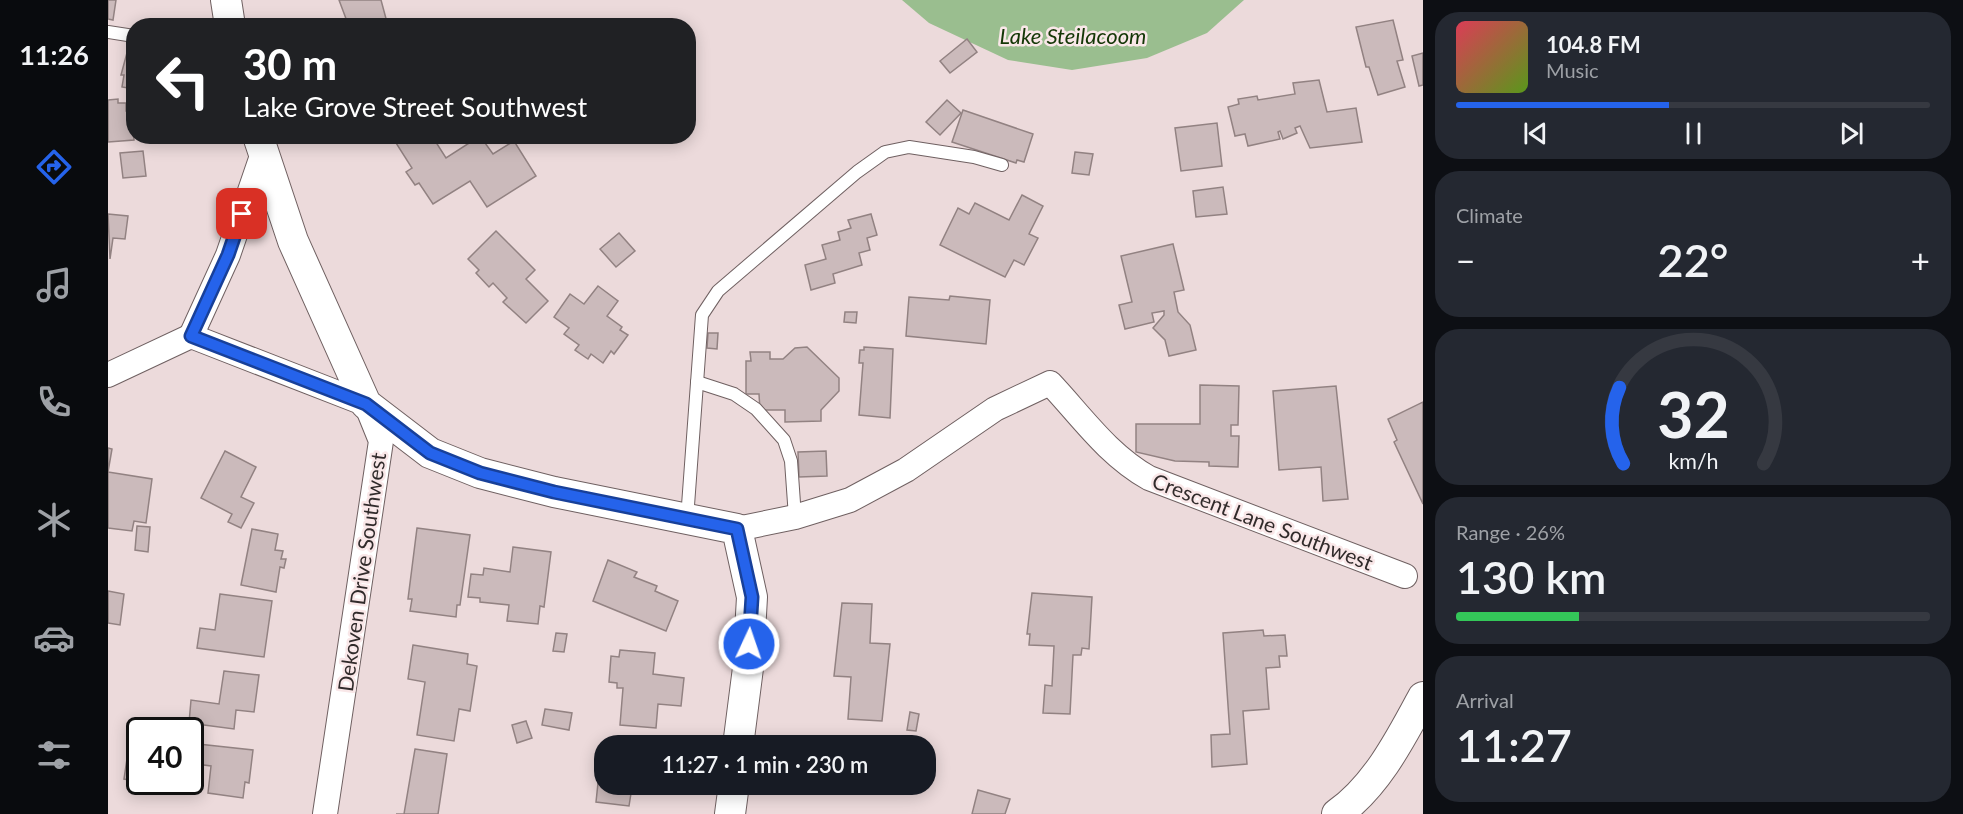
<!DOCTYPE html>
<html lang="en">
<head>
<meta charset="utf-8">
<style>
	:root { --surface:#171b24; --page:#242831; --text:#f1f3f6; --muted:#9ea1a6; --line:#363941; --accent:#2563eb }
	body { margin:0; font-family:Lato,sans-serif; background:var(--page); color:var(--text); height:100vh; display:flex; flex-direction:column; font-size:22px; white-space:nowrap }
	* { box-sizing:border-box; margin:0 }
	p { font-size:20px; color:var(--muted) }
	.icon { flex:none; width:33px; height:33px; fill:none; stroke:currentColor; stroke-width:2; stroke-linecap:round; stroke-linejoin:round }
	.map { position:relative; flex:1; overflow:hidden }
	.panel { display:flex; flex-direction:column; gap:12px; padding:12px; background:#0d0f14; width:540px }
	.panel>* { flex:none }
	.hud { position:absolute; left:18px; top:18px; width:570px; height:126px; border-radius:24px; box-shadow:0 3px 15px #0003; background:#202124; color:#fff; overflow:hidden }
	.speed { position:absolute; left:18px; top:717px; display:flex; gap:12px; font-size:30px; font-weight:700; text-align:center }
	.speed>* { display:grid; place-content:center; width:78px; height:78px; border-radius:50%; background:var(--surface); box-shadow:0 3px 15px #0003; line-height:1 }
	.speed .limit { border:3px solid #111; border-radius:9px; background:#fff; color:#111 }
	.pin { position:absolute; display:grid; place-items:center; width:51px; height:51px; color:#fff; margin:-26px; border-radius:12px; box-shadow:0 3px 9px #0006 }
	.me { position:absolute; width:66px; margin:-33px; rotate:3deg; stroke-linejoin:round; filter:drop-shadow(0 0 4px #0008) }
	.turn { display:flex; align-items:center; gap:21px; height:126px; padding:0 18px; font-size:27px }
	.turn .icon { width:78px; height:78px; stroke-width:2.5 }
	.turn b { display:block; font-size:42px; line-height:51px }
	.big { font-size:45px; font-weight:600; line-height:1.1 }
	.panel .card { flex:1; display:flex; flex-direction:column; justify-content:center; gap:9px; min-width:0; padding:0 21px; border-radius:24px; background:var(--page) }
	.panel .dial { align-items:center; gap:0 }
	.dial svg { height:156px; overflow:visible; fill:none; stroke:var(--line); stroke-width:7; stroke-linecap:round; text-anchor:middle }
	.dial text { fill:var(--text); stroke:none }
	.song { display:flex; align-items:center; gap:18px }
	.cover { width:72px; height:72px; border-radius:9px; background:linear-gradient(135deg,hsl(350 70% 55%),hsl(90 70% 35%)) }
	.played { height:6px; border-radius:3px; background:linear-gradient(90deg,var(--accent) 45%,var(--line) 45%) }
	.keys { display:flex; justify-content:space-around; direction:ltr }
	.heat { display:flex; justify-content:space-between; align-items:center; font-size:33px; direction:ltr }
	.charge { height:9px; border-radius:4px; background:linear-gradient(90deg,#34c759 26%,var(--line) 0) }
	.trip { position:absolute; left:486px; top:735px; width:342px; height:60px; border-radius:24px; background:var(--surface); box-shadow:0 3px 15px #0003; font-weight:600; line-height:60px; text-align:center }
	main { display:flex; flex:1; min-height:0 }
	.tab-bar { display:flex; flex-direction:column; width:108px; justify-content:space-around; align-items:center; background:#090b0e; color:var(--muted) }
	.tab-bar .icon { width:42px; height:42px }
	.tab-bar .on { color:var(--accent) }
	.tab-bar b { font-size:27px; color:var(--text) }
	.map>svg:first-child { display:block }
</style>
</head>
<body>
<main>
<nav class="tab-bar">
<b>11:26</b>
<svg class="icon on" aria-label="directions" viewBox="0 0 24 24"><path d="M12 3l9 9-9 9-9-9zM9 14v-3h6M13 9l2 2-2 2"/></svg>
<svg class="icon" aria-label="music" viewBox="0 0 24 24"><path d="M9 18V5l10-2v13"/><circle cx="6" cy="18" r="3"/><circle cx="16" cy="16" r="3"/></svg>
<svg class="icon" aria-label="phone" viewBox="0 0 24 24"><path d="M5 4h4l2 5-3 2q2 4 5 5l2-3 5 2v4C11 20 4 13 5 4z"/></svg>
<svg class="icon" aria-label="climate" viewBox="0 0 24 24"><path d="M12 3v18M4 7l16 10M4 17L20 7"/></svg>
<svg class="icon" aria-label="car" viewBox="0 0 24 24"><path d="M5 17H2v-5l4-1 3-4h7l3 4 3 1v5h-3M9 17h6M6 11h13"/><circle cx="7" cy="17" r="2"/><circle cx="17" cy="17" r="2"/></svg>
<svg class="icon" aria-label="filters" viewBox="0 0 24 24"><path d="M4 7h16M4 17h16"/><circle cx="9" cy="7" r="2"/><circle cx="15" cy="17" r="2"/></svg>
</nav>
<div class="map">
<svg width="1315" height="814" viewBox="0 0 1315 814">
	<rect width="100%" height="100%" fill="#ecdadb"/>
	<path fill="#9abe8f" d="M794,0H1136L1099,33L1039,58L964,70L900,60L821,23Z"/>
	<g fill="#cbbabb" stroke="#928282" stroke-width="1.5">
		<path d="M0,0H8L5,20L0,19Z"/>
		<path d="M231,0H273L280,26H233L240,24Z"/>
		<path d="M1285,20L1295,60L1289,61L1297,87L1270,95L1261,67H1258L1248,27Z"/>
		<path d="M859,39L869,52L842,73L832,61Z"/>
		<path d="M20,49H26V89L14,87L16,75H13Z"/>
		<path d="M1315,53V85L1311,86L1304,56Z"/>
		<path d="M1211,80L1219,112L1248,108L1254,142L1202,148L1192,126L1187,128L1189,133L1175,139L1172,131L1170,132L1172,139L1140,146L1137,134L1127,136L1120,107L1131,104L1130,99L1149,96L1150,100L1187,94L1185,83Z"/>
		<path d="M10,99V103H18V111H24L26,140L0,142V100Z"/>
		<path d="M839,100L853,113L832,135L818,122Z"/>
		<path d="M855,110L925,134L916,162L909,160L908,163L844,142Z"/>
		<path d="M1109,123L1114,166L1073,171L1067,128Z"/>
		<path d="M297,136H324L338,158L372,136L385,154L406,141L428,176L379,207L362,181L325,204L311,183L307,185L298,172L304,168L288,143Z"/>
		<path d="M35,151L38,176L15,178L12,153Z"/>
		<path d="M967,152L985,154L981,175L964,173Z"/>
		<path d="M1115,187L1119,214L1088,217L1085,191Z"/>
		<path d="M914,195L935,206L921,234L930,238L916,265L906,260L897,277L832,245L850,208L861,214L867,203L901,220Z"/>
		<path d="M0,214L20,216L17,239L5,238L2,259Z"/>
		<path d="M763,214L769,235L759,238L762,250L751,253L754,265L725,274L727,283L703,290L697,265L718,259L714,245L732,240L730,232L743,228L740,220Z"/>
		<path d="M388,231L427,270L418,279L440,301L418,323L395,302L399,298L385,283L381,287L368,273L371,270L360,259Z"/>
		<path d="M511,233L527,251L508,267L492,249Z"/>
		<path d="M1065,244L1076,290L1066,292L1070,312L1082,325L1088,350L1061,356L1057,340L1045,328L1056,315V311L1044,313L1046,322L1017,329L1011,305L1024,302L1013,256Z"/>
		<path d="M490,286L510,301L499,316L514,327L512,330L520,335L506,354L503,351L495,363L483,354L480,359L467,350L471,345L456,334L461,328L446,317L462,294L476,304Z"/>
		<path d="M842,296L882,300L878,344L798,336L801,297L841,300Z"/>
		<path d="M737,312H749L748,323L736,322Z"/>
		<path d="M600,333H610L609,349L599,348Z"/>
		<path d="M699,347L731,378V391L713,410V421L677,422V410H652L651,394H638V361H643L642,352H662V359H675L687,348Z"/>
		<path d="M756,347L785,349L782,418L751,415L755,363H751L752,350H756Z"/>
		<path d="M1092,385L1131,386L1130,425H1123V436H1131L1130,467L1101,466V462L1067,461L1028,452V424H1092Z"/>
		<path d="M1228,386L1240,499L1215,501L1213,467L1171,470L1165,391Z"/>
		<path d="M1315,402V504L1286,442L1289,440L1280,419Z"/>
		<path d="M0,448L4,449L0,472L44,479L38,523L26,521L24,531L0,528Z"/>
		<path d="M117,451L148,467L133,497L146,503L133,528L120,522L124,514L93,498Z"/>
		<path d="M718,451L719,476L691,477L690,452Z"/>
		<path d="M29,526L42,527L40,552L27,550Z"/>
		<path d="M309,528L362,535L352,605H349L348,617L302,611L304,599H300Z"/>
		<path d="M144,529L170,534L167,550L175,551L173,559H178L176,568L172,567L168,592L133,585Z"/>
		<path d="M405,547L443,552L436,607L432,606L430,624L399,621L401,605L372,602V598L360,597L363,574L375,575L376,568L402,572Z"/>
		<path d="M500,560L529,572L526,577L549,586L547,591L570,601L558,631L485,601Z"/>
		<path d="M0,591L16,594L12,625L0,623Z"/>
		<path d="M924,593L984,597L981,649L974,648L973,655H965L962,714L935,713L937,685L944,686L946,646L921,645L922,634H919Z"/>
		<path d="M112,594L164,601L156,657L89,648L92,628L107,630Z"/>
		<path d="M734,603L764,604L762,643L782,644L774,721L740,719L743,677L726,676Z"/>
		<path d="M1155,630L1156,636L1177,635L1179,656H1171L1172,667L1158,668L1161,709L1135,711L1139,764L1104,767L1103,735L1122,734L1115,633Z"/>
		<path d="M448,633L459,634L456,652L445,651Z"/>
		<path d="M305,645L360,654L359,664L369,666L362,711L351,709L346,741L309,735L317,682L300,679Z"/>
		<path d="M512,650L547,653L545,674L576,678L573,706L550,704L548,728L512,725L515,688H509V683L501,682L503,656L511,657Z"/>
		<path d="M116,671L151,675L146,712L128,710L126,729L81,723L83,700L111,704Z"/>
		<path d="M437,709L464,713L461,730L434,725Z"/>
		<path d="M802,712L811,714L808,731L799,730Z"/>
		<path d="M418,721L424,738L409,743L404,725Z"/>
		<path d="M22,739L32,741V782L42,783L16,779Z"/>
		<path d="M90,744L145,750L141,783L137,782L135,798L100,793L103,766L88,764Z"/>
		<path d="M494,745L496,746V784H527L524,787L521,806L488,802Z"/>
		<path d="M307,749L339,754L330,814H288H296Z"/>
		<path d="M870,790L902,799L897,814H864Z"/>
	</g>
	<g fill="none" stroke-linecap="round" stroke-linejoin="round">
		<g stroke="#6f6061" stroke-width="14">
			<g id="service">
				<path d="M0,32L26,36"/>
				<path d="M589,382L626,394L648,409L676,440L683,461L687,517"/>
				<path d="M579,519L594,315L610,291L749,172L777,152L801,147L866,157L894,165"/>
			</g>
		</g>
		<g stroke="#6f6061" stroke-width="26">
			<g id="minor">
				<path d="M83,336L120,255L155,153"/>
				<path d="M0,375L83,336L258,404L273,441L217,814"/>
				<path d="M629,529L687,517L742,500L798,470L887,409L942,383C974,417 999,454 1041,478L1297,576"/>
			</g>
		</g>
		<g stroke="#6f6061" stroke-width="32">
			<g id="tertiary">
				<path d="M118,0L122,26"/>
				<path d="M150,136L185,241L258,404L322,453L372,473L446,492L629,529L644,597L640,668L630,746"/>
				<path d="M622,814L626,784"/>
				<path d="M1229,814C1268,787 1293,738 1315,697"/>
			</g>
		</g>
		<use href="#service" stroke="#fff" stroke-width="12"/>
		<use href="#minor" stroke="#fff" stroke-width="24"/>
		<use href="#tertiary" stroke="#fff" stroke-width="30"/>
	</g>
	<g fill="none" stroke-linecap="round" stroke-linejoin="round">
		<g stroke="#184099" stroke-width="15">
			<path id="route" d="M134,214L120,255L83,336L258,404L322,453L372,473L446,492L629,529L644,597L641,644"/>
		</g>
		<use href="#route" stroke="#2563eb" stroke-width="10"/>
	</g>
	<g text-anchor="middle" dominant-baseline="central" stroke-width="5" stroke-linejoin="round" paint-order="stroke">
		<g font-size="21" fill="#312b2b" stroke="#f9e7e8">
			<text transform="translate(1155 521) rotate(21)">Crescent Lane Southwest</text>
			<text transform="translate(253 572) rotate(-82)">Dekoven Drive Southwest</text>
		</g>
		<g font-size="22" font-style="italic" fill="#143706" stroke="#f9e7e8">
			<text x="965" y="35">Lake Steilacoom</text>
		</g>
	</g>
</svg>
<div class="speed"><div class="limit">40</div></div>
<div class="pin" style="left:134px;top:214px;background:#d93025"><svg class="icon" aria-label="arrive" viewBox="0 0 24 24"><path d="M6 21V4h12l-3 4 3 4H6"/></svg></div>
<svg class="me" style="left:641px;top:644px" viewBox="-20 -20 40 40"><circle r="17" fill="#2563eb" stroke="#fff" stroke-width="3"/><path d="M0-11L8 9 0 5-8 9z" fill="#fff"/></svg>
<div class="trip">11:27 · 1 min · 230 m</div>
<div class="hud">
<div class="turn"><svg class="icon" aria-label="left" viewBox="0 0 24 24"><path d="M17 20v-9H6M10 6l-5 5 5 5"/></svg><div><b>30 m</b>Lake Grove Street Southwest</div></div>
</div>
</div>
<section class="panel">
<div class="card">
<div class="song"><i class="cover"></i><div><b>104.8 FM</b><p>Music</p></div></div>
<div class="played"></div>
<div class="keys"><svg class="icon" aria-label="previous" viewBox="0 0 24 24"><path d="M18 5L8 12l10 7zM5 5v14"/></svg><svg class="icon" aria-label="pause" viewBox="0 0 24 24"><path d="M8 5v14M16 5v14"/></svg><svg class="icon" aria-label="next" viewBox="0 0 24 24"><path d="M6 5l10 7-10 7zM19 5v14"/></svg></div>
</div>
<div class="card"><p>Climate</p>
<div class="heat"><a>−</a><b class="big">22°</b><a>+</a></div>
</div>
<div class="card dial"><svg viewBox="0 0 100 80">
<path d="M14 69A42 42 0 1 1 86 69"/>
<path d="M14 69A42 42 0 0 1 12 30" stroke="#2563eb"/>
<text x="50" y="56" font-size="32" font-weight="700">32</text>
<text x="50" y="72" font-size="11">km/h</text>
</svg></div>
<div class="card"><p>Range · 26%</p><b class="big">130 km</b><div class="charge"></div></div>
<div class="card"><p>Arrival</p><b class="big">11:27</b></div>
</section>
</main>
</body>
</html>
